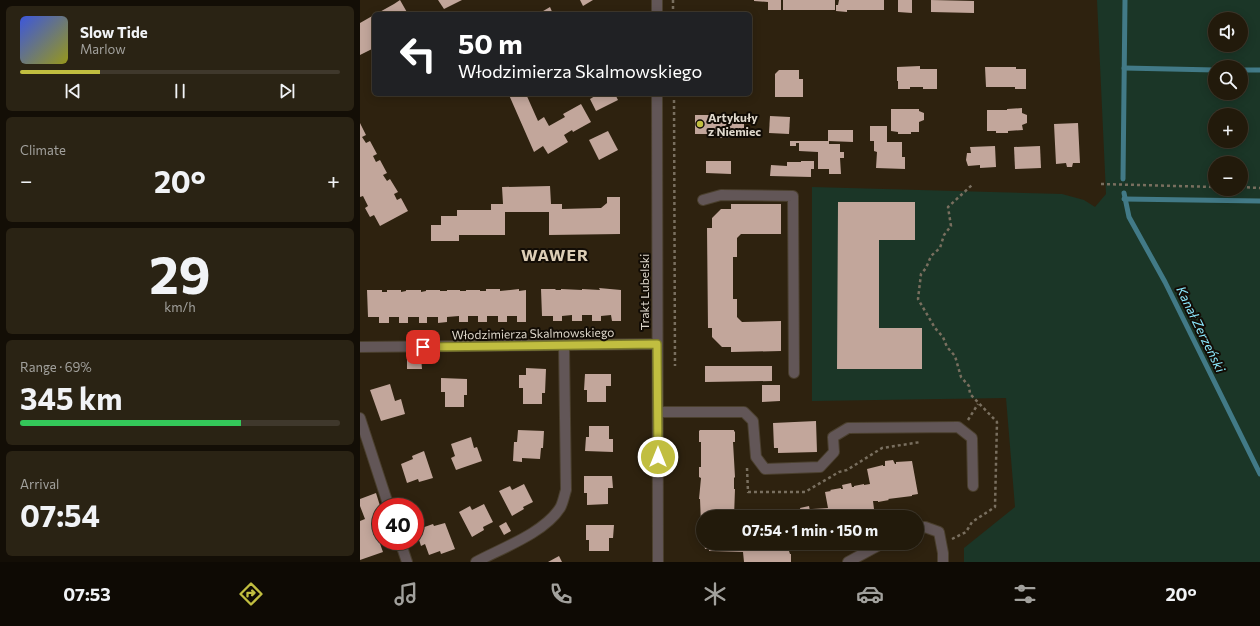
<!DOCTYPE html>
<html lang="en">
<head>
<meta charset="utf-8">
<style>
	:root { --surface:#221a0b; --page:#2a2314; --text:#f1f3f6; --muted:#a2a19d; --line:#3f382c; --accent:#c1be40 }
	body { margin:0; font-family:Commissioner,sans-serif; background:var(--page); color:var(--text); height:100vh; display:flex; flex-direction:column; font-size:15px; white-space:nowrap }
	* { box-sizing:border-box; margin:0 }
	p { font-size:13px; color:var(--muted) }
	.icon { flex:none; width:22px; height:22px; fill:none; stroke:currentColor; stroke-width:2; stroke-linecap:round; stroke-linejoin:round }
	.map { position:relative; flex:1; overflow:hidden }
	.drawer { display:flex; flex-direction:column; gap:6px; padding:6px; background:#130e06; width:360px }
	.drawer>* { flex:none }
	.top-card { position:absolute; left:12px; top:12px; width:380px; height:84px; border-radius:6px; box-shadow:0 2px 10px #0003,0 0 0 1px var(--line); background:#202124; color:#fff; overflow:hidden }
	.tools { position:absolute; left:848px; top:12px; display:grid; gap:8px }
	.tools a { display:grid; place-items:center; width:40px; height:40px; border-radius:50%; background:var(--surface); box-shadow:0 2px 10px #0003,0 0 0 1px var(--line); font-size:20px }
	.speed { position:absolute; left:12px; top:498px; display:flex; gap:8px; font-size:20px; font-weight:700; text-align:center }
	.speed>* { display:grid; place-content:center; width:52px; height:52px; border-radius:50%; background:var(--surface); box-shadow:0 2px 10px #0003,0 0 0 1px var(--line); line-height:1 }
	.speed .limit { border:6px solid #d22; background:#fff; color:#111 }
	.pin { position:absolute; display:grid; place-items:center; width:34px; height:34px; color:#fff; margin:-17px; border-radius:8px; box-shadow:0 2px 6px #0006 }
	.me { position:absolute; width:44px; margin:-22px; rotate:0deg; stroke-linejoin:round; filter:drop-shadow(0 0 3px #0008) }
	.turn { display:flex; align-items:center; gap:14px; height:84px; padding:0 20px; font-size:18px }
	.turn .icon { width:52px; height:52px; stroke-width:2.5 }
	.turn b { display:block; font-size:28px; line-height:34px }
	.big { font-size:30px; font-weight:700; line-height:1.1 }
	.drawer .tile { flex:1; display:flex; flex-direction:column; justify-content:center; gap:6px; min-width:0; padding:0 14px; border-radius:6px; background:var(--page) }
	.drawer .dial { align-items:center; gap:0 }
	.dial b { font-size:52px; line-height:1 }
	.song { display:flex; align-items:center; gap:12px }
	.cover { width:48px; height:48px; border-radius:6px; background:linear-gradient(135deg,hsl(230 70% 55%),hsl(60 70% 35%)) }
	.played { height:4px; border-radius:2px; background:linear-gradient(90deg,var(--accent) 25%,var(--line) 25%) }
	.keys { display:flex; justify-content:space-around; direction:ltr }
	.heat { display:flex; justify-content:space-between; align-items:center; font-size:22px; direction:ltr }
	.charge { height:6px; border-radius:3px; background:linear-gradient(90deg,#34c759 69%,var(--line) 0) }
	.trip { position:absolute; left:336px; top:510px; width:228px; height:40px; border-radius:20px; background:var(--surface); box-shadow:0 2px 10px #0003,0 0 0 1px var(--line); font-weight:700; line-height:40px; text-align:center }
	.tabs { display:flex; height:64px; justify-content:space-around; align-items:center; background:#0e0a04; color:var(--muted) }
	.tabs .icon { width:28px; height:28px }
	.tabs .active { color:var(--accent) }
	.tabs b { font-size:18px; color:var(--text) }
	main { display:flex; flex:1; min-height:0 }
	.map>svg:first-child { display:block }
</style>
</head>
<body>
<main>
<section class="drawer">
<div class="tile">
<div class="song"><i class="cover"></i><div><b>Slow Tide</b><p>Marlow</p></div></div>
<div class="played"></div>
<div class="keys"><svg class="icon" aria-label="previous" viewBox="0 0 24 24"><path d="M18 5L8 12l10 7zM5 5v14"/></svg><svg class="icon" aria-label="pause" viewBox="0 0 24 24"><path d="M8 5v14M16 5v14"/></svg><svg class="icon" aria-label="next" viewBox="0 0 24 24"><path d="M6 5l10 7-10 7zM19 5v14"/></svg></div>
</div>
<div class="tile"><p>Climate</p>
<div class="heat"><a>−</a><b class="big">20°</b><a>+</a></div>
</div>
<div class="tile dial"><b>29</b><p>km/h</p></div>
<div class="tile"><p>Range · 69%</p><b class="big">345 km</b><div class="charge"></div></div>
<div class="tile"><p>Arrival</p><b class="big">07:54</b></div>
</section>
<div class="map">
<svg width="900" height="562" viewBox="0 0 900 562">
	<rect width="100%" height="100%" fill="#2e220f"/>
	<path fill="#1b3627" fill-rule="evenodd" d="M737,0H900V562H604V548L655,507L646,398L452,401V187L702,194L724,200L735,207L746,194ZM855,19H881V45H855ZM855,67H881V93H855ZM855,115H881V141H855ZM855,163H881V189H855Z"/>
	<g fill="none" stroke-linecap="round" stroke-linejoin="round">
		<g stroke="#427a87" stroke-width="5">
			<path d="M764,68L855,70"/>
			<path d="M881,70H900"/>
			<path d="M763,179L765,0"/>
			<path d="M764,193L769,217L805,282L900,474"/>
			<path d="M764,199L900,201"/>
		</g>
	</g>
	<g fill="#c2a69b">
		<path d="M40,0L48,14H16L34,4Z"/>
		<path d="M78,0H102L84,9Z"/>
		<path d="M220,0H233L223,6Z"/>
		<path d="M394,0H421V10H408V2L394,1Z"/>
		<rect x="423" y="0" width="52" height="10"/>
		<path d="M479,0H524V10H487V12L476,11V5H478Z"/>
		<path d="M538,0H552V13L538,12Z"/>
		<path d="M571,0L614,1V13L571,12Z"/>
		<path d="M190,7L193,14H178Z"/>
		<path d="M14,15V48L0,55V23Z"/>
		<path d="M560,66V69H577V89H563V87H550V89H538V81H537V67Z"/>
		<path d="M625,67H656V69H666V89H655V87H626Z"/>
		<path d="M419,70H439V79H443V97H415V74Z"/>
		<path d="M151,94H166L178,121L184,117L189,126L205,117L203,114L221,104L231,122L213,132L212,130L204,135L208,142L188,154L183,146L174,152L149,95Z"/>
		<path d="M234,94H255L258,100L236,111L230,99L235,96Z"/>
		<path d="M662,108V113L667,115V123L662,125L663,130L648,131V133H636V131H627V110H647V109Z"/>
		<path d="M531,109H559V111L564,113V120L559,122V132H551V134H538V132L531,131Z"/>
		<path d="M335,115H357V118L384,119V135H370L369,138H360V134H335Z"/>
		<path d="M410,116L430,117L429,134L409,133Z"/>
		<path d="M0,123L6,135L2,137L6,143L10,141L17,154L13,156L16,162L20,160L27,173L23,175L27,181L30,179L38,192L34,194L37,200L41,198L48,211L20,226L14,215L10,217L5,208L8,206L3,196L0,197Z"/>
		<path d="M718,123L720,163H713L712,167H707L706,163L696,164L694,124Z"/>
		<path d="M510,126H527V142H542V157H545V169L516,168L517,152L514,151V141H510Z"/>
		<path d="M468,130H493V142L468,141Z"/>
		<path d="M248,131L258,150L239,160L229,140Z"/>
		<path d="M430,141H469V144H480V152H484V158H480L481,174H469V169H458V152L439,151V143H436V146H430Z"/>
		<path d="M635,146L636,167L620,168V165L608,166L606,160L607,153H611L610,147Z"/>
		<path d="M680,146L681,168L655,169L654,147Z"/>
		<path d="M346,161H371V174L346,173Z"/>
		<path d="M441,161H454V169H451V177L410,176L411,165L427,166V162H441Z"/>
		<path d="M190,186L191,204H202V209L241,208L247,203V197H260V234L189,235V212H145V235H99V241H71V225H81V216H97V210H131V204H143L142,187Z"/>
		<path d="M478,202H555V240H519V328H562V369H477Z"/>
		<path d="M371,204H421V234H381L377,238V257H373V299H377V317L382,322L421,321V351L371,352V347H362L352,337V328H348L347,228H352V218L361,209H371Z"/>
		<path d="M239,288L261,290V321H252L251,315L241,316V321H232V315H222V321H212V315L202,316V321H193V316H182L181,289H195L196,290H201V289L222,290V289L240,290Z"/>
		<path d="M126,289H140V291L159,289V291L166,290V322H157V316H147V322H138V316H127V322H118V316H108V322H99V316L87,317V322L78,323V317H67V323H59V317H48V323H39V317H29V323H19V317H8L7,290H22V292H27V290H41V292L46,291V290H61V292L66,291V290H80V291H87V290H100V291H106V290H120V291H126Z"/>
		<path d="M47,357H61L62,369H47Z"/>
		<path d="M345,366H412V381L345,382Z"/>
		<path d="M166,368L186,369L185,393H182V404H163V388H159V375H166Z"/>
		<path d="M225,374H251V386H246V402H227V390H224Z"/>
		<path d="M81,378L107,379V395H104V407H85V392H81Z"/>
		<path d="M30,384L35,401L41,399L45,414L21,421L10,390Z"/>
		<path d="M402,385H420V401L402,402Z"/>
		<path d="M456,421L457,452L418,453V448H414L413,423Z"/>
		<path d="M229,426H249V439H253V452L225,451L226,437H229Z"/>
		<path d="M158,430L184,431L183,448H181L180,459L162,458V462L153,461L154,442H157Z"/>
		<path d="M340,430H374V432L375,431V442H373L375,477L374,478V489H375L374,517H343V536L339,535V524H341L340,499H339L341,478L339,477V467H341V442H339V431Z"/>
		<path d="M111,437L114,448L117,447L122,461L96,470L91,458L95,456L91,444Z"/>
		<path d="M64,451L73,478L59,482L58,479L47,483L41,464L53,459L52,456Z"/>
		<path d="M533,460L535,464H536V462L552,461L558,494L552,495V496L528,499L529,500L518,502V501H513L515,517H423V515L428,514V513L438,511L439,512H441L440,508L449,506L450,511L452,510V509L468,508L465,492L471,491L470,490L481,488V489H483L482,485L491,483L492,487H494V486L504,484V485L510,484L507,469L523,465V466H525V461Z"/>
		<path d="M224,476H252L253,488H248V504L227,505V493H224Z"/>
		<path d="M164,484L173,502L163,507L164,509L152,516L139,491L150,486L152,490Z"/>
		<path d="M16,493L21,509V524L14,527L23,552L0,560V521L5,519L0,506V499Z"/>
		<path d="M124,504L133,522L123,527L124,530L112,537L99,512L110,506L112,510Z"/>
		<path d="M146,522L151,531L144,535L139,526Z"/>
		<path d="M85,523L95,549L81,554L80,551L69,555L65,544L61,546L56,530L73,524L74,526Z"/>
		<path d="M226,525H254L253,538H249V551H229V540H226Z"/>
		<path d="M344,543H452L453,544L434,548V547L428,548L430,554H431V562H384L383,552L349,551V549H345Z"/>
		<path d="M199,556L202,562H188Z"/>
	</g>
	<g fill="none" stroke-linecap="round" stroke-linejoin="round">
		<g stroke="#4a3f2d" stroke-width="12">
			<g id="minor">
				<path d="M343,200L361,195L433,196L434,373"/>
				<path d="M0,347L297,344"/>
				<path d="M298,412H384L393,421L396,457L405,469L460,467L474,452L473,437L488,428L598,427L612,438L613,486"/>
				<path d="M0,418L29,507"/>
				<path d="M557,528L565,527L579,532L583,553V562"/>
				<path d="M40,541L47,562"/>
				<path d="M116,562C142,548 184,533 200,508C203,503 204,496 206,490L204,346"/>
				<path d="M488,562L523,543"/>
			</g>
		</g>
		<g stroke="#4a3f2d" stroke-width="12">
			<g id="tertiary">
				<path d="M297,0V14"/>
				<path d="M297,94L298,562"/>
			</g>
		</g>
		<g stroke="#796f5f" stroke-width="2.5" stroke-dasharray="3 3" stroke-linecap="butt">
			<path d="M313,0V14"/>
			<path d="M314,94L315,366"/>
			<path d="M741,184L855,187"/>
			<path d="M881,187L900,188"/>
			<path d="M608,420L618,404"/>
			<path d="M387,468L388,492H445L479,472L487,470L522,448L561,442"/>
			<path d="M592,539L606,532L612,522L635,507L637,422L610,394L609,386L601,377L595,356L587,347L583,337L575,328L558,299L561,274L566,268L571,256L580,248L584,235L591,226L588,207L612,185"/>
		</g>
		<use href="#minor" stroke="#625657" stroke-width="10"/>
		<use href="#tertiary" stroke="#625657" stroke-width="10"/>
	</g>
	<g fill="none" stroke-linecap="round" stroke-linejoin="round">
		<g stroke="#7d7c2a" stroke-width="10">
			<path id="route" d="M63,347L297,344L298,457"/>
		</g>
		<use href="#route" stroke="#c1be40" stroke-width="7"/>
	</g>
	<circle fill="#c1be40" stroke="#120c05" stroke-width="1.5" cx="340" cy="124" r="4"/>
	<g text-anchor="middle" dominant-baseline="central" stroke-width="4" stroke-linejoin="round" paint-order="stroke">
		<g font-size="12" font-weight="bold" fill="#dfd8cc" stroke="#120c05" text-anchor="start">
			<text x="348" y="117">Artykuły<tspan x="348" dy="14">z Niemiec</tspan></text>
		</g>
		<g font-size="12" fill="#dfd8cc" stroke="#120c05">
			<text transform="translate(284 292) rotate(-90)">Trakt Lubelski</text>
			<text transform="translate(173 333) rotate(-1)">Włodzimierza Skalmowskiego</text>
		</g>
		<g font-size="13" font-style="italic" fill="#8be7fc" stroke="#120c05">
			<text transform="translate(841 329) rotate(64)">Kanał Zerzeński</text>
		</g>
		<g font-size="16" font-weight="bold" letter-spacing="1" fill="#ddceb6" stroke="#120c05">
			<text x="195" y="254">WAWER</text>
		</g>
	</g>
</svg>
<div class="tools">
<a><svg class="icon" aria-label="sound" viewBox="0 0 24 24"><path d="M4 9h4l5-4v14l-5-4H4zM17 9q2 3 0 6"/></svg></a>
<a><svg class="icon" aria-label="search" viewBox="0 0 24 24"><circle cx="10" cy="10" r="6"/><path d="M15 15l6 6"/></svg></a>
<a>+</a>
<a>−</a>
</div>
<div class="speed"><div class="limit">40</div></div>
<div class="pin" style="left:63px;top:347px;background:#d93025"><svg class="icon" aria-label="arrive" viewBox="0 0 24 24"><path d="M6 21V4h12l-3 4 3 4H6"/></svg></div>
<svg class="me" style="left:298px;top:457px" viewBox="-20 -20 40 40"><circle r="17" fill="#c1be40" stroke="#fff" stroke-width="3"/><path d="M0-11L8 9 0 5-8 9z" fill="#fff"/></svg>
<div class="trip">07:54 · 1 min · 150 m</div>
<div class="top-card">
<div class="turn"><svg class="icon" aria-label="left" viewBox="0 0 24 24"><path d="M17 20v-9H6M10 6l-5 5 5 5"/></svg><div><b>50 m</b>Włodzimierza Skalmowskiego</div></div>
</div>
</div>
</main>
<nav class="tabs">
<b>07:53</b>
<svg class="icon active" aria-label="directions" viewBox="0 0 24 24"><path d="M12 3l9 9-9 9-9-9zM9 14v-3h6M13 9l2 2-2 2"/></svg>
<svg class="icon" aria-label="music" viewBox="0 0 24 24"><path d="M9 18V5l10-2v13"/><circle cx="6" cy="18" r="3"/><circle cx="16" cy="16" r="3"/></svg>
<svg class="icon" aria-label="phone" viewBox="0 0 24 24"><path d="M5 4h4l2 5-3 2q2 4 5 5l2-3 5 2v4C11 20 4 13 5 4z"/></svg>
<svg class="icon" aria-label="climate" viewBox="0 0 24 24"><path d="M12 3v18M4 7l16 10M4 17L20 7"/></svg>
<svg class="icon" aria-label="car" viewBox="0 0 24 24"><path d="M5 17H2v-5l4-1 3-4h7l3 4 3 1v5h-3M9 17h6M6 11h13"/><circle cx="7" cy="17" r="2"/><circle cx="17" cy="17" r="2"/></svg>
<svg class="icon" aria-label="filters" viewBox="0 0 24 24"><path d="M4 7h16M4 17h16"/><circle cx="9" cy="7" r="2"/><circle cx="15" cy="17" r="2"/></svg>
<b>20°</b>
</nav>
</body>
</html>
